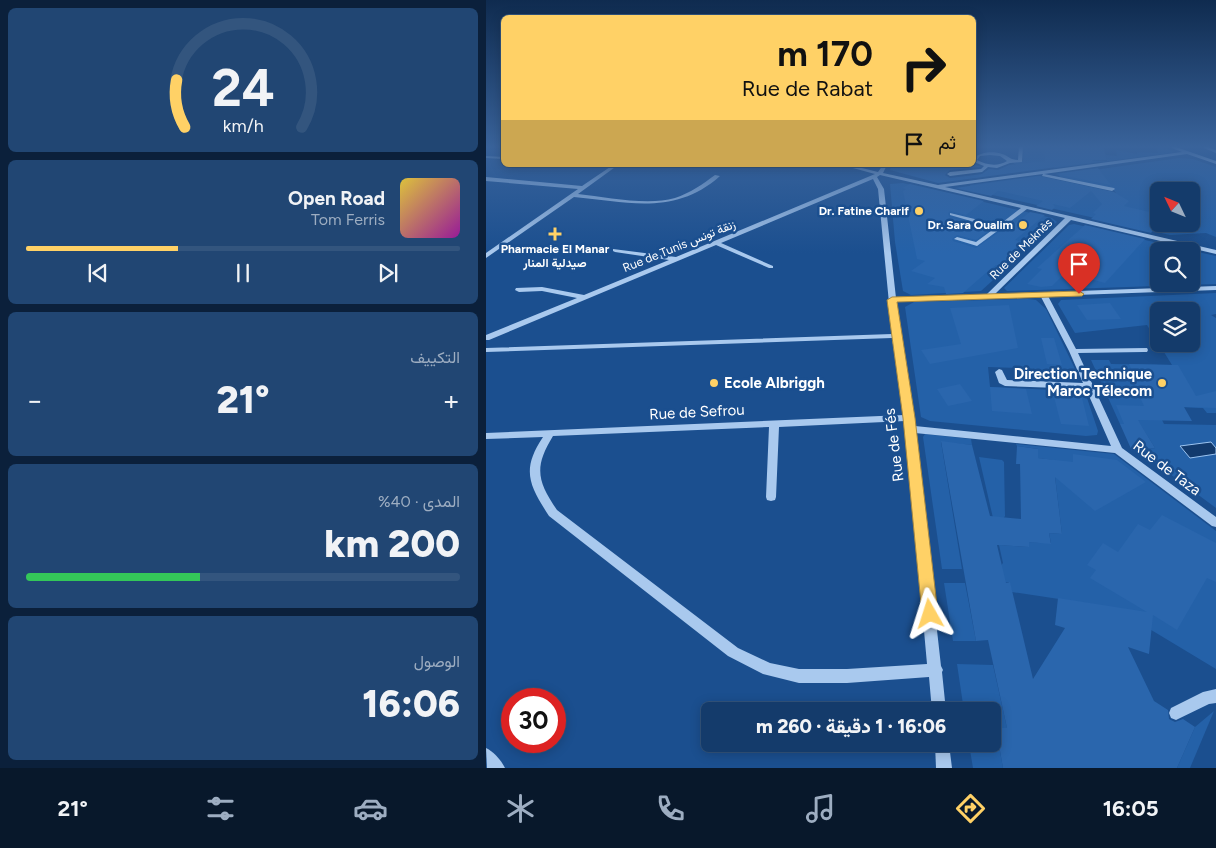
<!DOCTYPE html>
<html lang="ar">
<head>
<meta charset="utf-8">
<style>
	:root { --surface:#143b6b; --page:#214673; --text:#f1f3f6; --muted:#9dadc1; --line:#33557e; --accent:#ffd166 }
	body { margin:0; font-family:Figtree,Vazirmatn,sans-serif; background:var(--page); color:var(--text); direction:rtl; height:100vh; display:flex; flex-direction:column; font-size:19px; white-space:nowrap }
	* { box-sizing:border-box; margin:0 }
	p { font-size:16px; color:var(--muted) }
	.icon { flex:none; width:28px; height:28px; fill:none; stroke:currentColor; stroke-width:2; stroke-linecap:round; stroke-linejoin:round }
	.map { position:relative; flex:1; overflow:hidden; direction:ltr }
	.side { display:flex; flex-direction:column; gap:8px; padding:8px; background:#0b203b; width:486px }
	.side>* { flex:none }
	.banner { position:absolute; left:15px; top:15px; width:475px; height:152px; border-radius:8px; box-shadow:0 2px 12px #0003,0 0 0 1px var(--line); direction:rtl; background:#ffd166; color:#111; overflow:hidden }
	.needle { width:32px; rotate:313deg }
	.fabs { position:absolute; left:664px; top:182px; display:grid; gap:10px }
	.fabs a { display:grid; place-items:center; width:50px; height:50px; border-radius:8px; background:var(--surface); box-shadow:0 2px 12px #0003,0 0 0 1px var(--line); font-size:25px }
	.speed { position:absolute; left:15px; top:688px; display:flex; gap:10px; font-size:25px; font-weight:700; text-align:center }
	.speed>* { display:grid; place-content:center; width:65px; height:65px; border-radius:50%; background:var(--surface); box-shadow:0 2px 12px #0003,0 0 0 1px var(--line); line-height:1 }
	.speed .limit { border:8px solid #d22; background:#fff; color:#111 }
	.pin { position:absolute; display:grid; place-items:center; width:42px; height:42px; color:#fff; margin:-51px -21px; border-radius:50% 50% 50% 0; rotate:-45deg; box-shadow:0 0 5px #0007 }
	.pin .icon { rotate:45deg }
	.me { position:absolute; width:55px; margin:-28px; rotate:354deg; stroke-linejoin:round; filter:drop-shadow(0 0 4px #0008) }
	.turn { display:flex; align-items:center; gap:18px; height:105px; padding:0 20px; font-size:22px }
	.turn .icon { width:65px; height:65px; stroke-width:2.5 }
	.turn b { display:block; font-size:35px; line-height:42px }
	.then { display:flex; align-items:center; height:48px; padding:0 20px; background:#0003; gap:10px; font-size:19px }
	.big { font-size:38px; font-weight:800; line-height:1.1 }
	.side .widget { flex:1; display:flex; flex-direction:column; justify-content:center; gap:8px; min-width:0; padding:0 18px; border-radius:8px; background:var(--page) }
	.side .dial { align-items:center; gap:0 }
	.dial svg { height:130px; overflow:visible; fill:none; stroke:var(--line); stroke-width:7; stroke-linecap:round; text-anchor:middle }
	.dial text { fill:var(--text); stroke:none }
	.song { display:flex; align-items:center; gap:15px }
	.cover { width:60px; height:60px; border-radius:8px; background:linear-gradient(135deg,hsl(50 70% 55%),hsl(300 70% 35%)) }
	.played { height:5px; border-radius:2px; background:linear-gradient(90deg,var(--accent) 35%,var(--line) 35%) }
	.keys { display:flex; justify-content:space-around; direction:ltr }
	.heat { display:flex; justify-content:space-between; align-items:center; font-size:28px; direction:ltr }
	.charge { height:8px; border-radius:4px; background:linear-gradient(90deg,#34c759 40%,var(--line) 0) }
	.trip { position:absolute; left:215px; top:702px; width:300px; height:50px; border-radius:8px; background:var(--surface); box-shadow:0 2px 12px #0003,0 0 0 1px var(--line); font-weight:800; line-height:50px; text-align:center; direction:rtl }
	.tabs { display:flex; height:80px; justify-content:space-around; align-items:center; background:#08182b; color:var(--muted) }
	.tabs .icon { width:35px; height:35px }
	.tabs .active { color:var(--accent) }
	.tabs b { font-size:22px; color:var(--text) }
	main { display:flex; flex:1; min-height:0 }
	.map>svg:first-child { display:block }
</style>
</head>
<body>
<main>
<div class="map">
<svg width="730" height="768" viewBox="0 0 730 768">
	<rect width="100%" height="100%" fill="#1b4f8f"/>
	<g fill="#2461a8" fill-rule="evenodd">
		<path d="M538,146H596L597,150L559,158L621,161L620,155L631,156L630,150L651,154V152L672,153L669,146H676L688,152L684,153L569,168L558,161L535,168L527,163L537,161Z"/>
		<path d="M693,158L707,159L730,167V237L720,233L684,235L485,190L484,185L551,176L630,193L626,188L574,177L572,175ZM672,191H705V224H672Z"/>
		<path d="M417,183L566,218L571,222L495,291L425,295L417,291L409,242L404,184Z"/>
		<path d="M588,224L730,256V284L521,291L518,288L583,225ZM672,251H705V284H672Z"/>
		<path d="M730,293V314L725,315L730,318V413H721L717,408L669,406L678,424L730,425V508L653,451L669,448L654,424H634L605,360H623L625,364L686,365L673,344H705V311H672V343L661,325L589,333L572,304L575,300Z"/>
		<path d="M542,299L550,300L560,309L591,373C588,377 586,379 581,380C571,381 539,381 532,376L531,368L502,367L504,387L591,391L600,395L612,431L611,435L600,436L444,421L435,417L419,307L428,302Z"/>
		<path d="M439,434L485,439L486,445L455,442L476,569H456L437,437Z"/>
		<path d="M530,444L628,454L730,531V669L637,613L606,604L526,592L523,582L516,583L513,568L517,563L513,545L543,547V542L565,543L563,533L576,534L567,460L552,458V449L531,446Z"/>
		<path d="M493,457L516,460L518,462L519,516L517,519L507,518Z"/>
		<path d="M458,583H479L490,641H467Z"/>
		<path d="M471,664L507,665L521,728L510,729L517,768H487L483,744H506V711H478Z"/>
		<path d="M728,711L704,768H691L709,727Z"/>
	</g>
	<path fill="#123a6d" stroke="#9cc4f0" d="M725,442L730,448V454L704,458L694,446Z"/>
	<g fill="#2a66ad">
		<path d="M596,146H617L621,160H606L608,162L452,183L404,170L405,165H490L495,167L464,170L459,175L464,178L496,174L503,169L512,170L523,165L559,161L558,148L597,150Z"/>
		<path d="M612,168L625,185L569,174Z"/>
		<path d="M554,176L628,192L643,201L638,206L672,214V225L665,233L605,219L610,214L607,213L616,204L605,191L584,208L567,204L569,207L566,210L550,206L557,201L518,192L512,191L505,196L469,188Z"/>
		<path d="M424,184L498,201L480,215L464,211L462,213L463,217L505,229L490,240L471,235L466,239L467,241L490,248L516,230L519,231L544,212L559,215L529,240L536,242L525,252L530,253L514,266L510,265L501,272L477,293L460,294L458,287L441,284L449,278L425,271L439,261L431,259L417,191L420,189L416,188Z"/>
		<path d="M599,225L659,239L619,283L585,274L583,276L577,275L566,286L555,287L541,284L556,269L551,268Z"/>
		<path d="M624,303L635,319L601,320L591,305Z"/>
		<path d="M523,305L532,348L444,364L435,350L475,344L464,308Z"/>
		<path d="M555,338H568L576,365L561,364Z"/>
		<path d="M643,364L692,365L710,396L730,391V408L698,407L706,421L652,420L669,448L646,451L634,424H638L630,405L658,406L645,378L648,375Z"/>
		<path d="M474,384L486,401L462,406L451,389Z"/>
		<path d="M504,387L540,389L546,414L506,411Z"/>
		<path d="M568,397L596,398L603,426L575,424Z"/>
		<path d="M455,441L486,445L504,516L535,519L534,464H530L531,446L552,449V458L587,462V454L631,460L660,482L609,511L569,477L576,534L563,533L565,544L543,542V547L511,545L520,583L524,582L547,679L579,628L569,625L572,598L661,612L604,578L610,570L601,565L617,543L632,552L652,524L664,530L676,515L730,543V582L721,578L691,630L667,615L663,654L642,647L668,701L682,710L683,719L689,722L697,719L709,727L691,768H517L510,728H521L502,640L490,641Z"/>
	</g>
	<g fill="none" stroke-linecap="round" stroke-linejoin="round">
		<g fill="#a9c9ee" fill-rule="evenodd">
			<path d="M533,146H537L536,162L524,163L511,168L502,167L496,172L464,176L461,174L464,172L495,169L498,166L488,162V158C494,152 508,151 516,154C523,156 524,160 532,160ZM504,155L514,156L521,161C511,167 501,165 491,160L494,156Z"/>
			<path d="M681,146H687L730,161V164L701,154L558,174L628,188L629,189L626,191L556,176L557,174L459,187L730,250V254L585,220L509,294L730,286V290L562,296L590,349L661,348L662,350L661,352H658L592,353L636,448L730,517V527L726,526L629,453L429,433L455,666L457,670L456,672L460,711H446L443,677L361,683H313L277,674L242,656L63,516C43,485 35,470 57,437L0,439V433L418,415L406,338L0,352V348L406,334L392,189L387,179L235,243L287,266V268H283L230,245L3,340H0V335L91,298L56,291L33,292L29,290L30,288L56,287L98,295L183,260L129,252L127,251V249L190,257L389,174L356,165H364L392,172L397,165H401L397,173L452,185L696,152ZM394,175L535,208L513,225L464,213V215L509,228L490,242L471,237L468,239L491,246L541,209L579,218L501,294L410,298L398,189L391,177ZM555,297L583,351L597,383L521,380L516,370L513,369L509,372L513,383L519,386L600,389L625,446L429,426L414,336L410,302ZM419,421L441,664L361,669H313L284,663L252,648L71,510C51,481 48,467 67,436L283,427L280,497L281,500L285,501L289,500L290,497L293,427Z"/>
			<path d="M713,146H719L730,150V153Z"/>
			<path d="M0,156L18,157V159L0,158Z"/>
			<path d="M127,165H132L92,194C121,197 161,206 189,198C204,193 217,184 229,175L234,176C189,216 142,202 88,197L0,258V253L92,189L0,181V177L96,186Z"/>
			<path d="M730,689V703L723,704L690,720L685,718L683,713L685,708L717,692Z"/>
			<path d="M449,744H463L466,768H450Z"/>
			<path d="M0,748C8,752 15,760 19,768H1Z"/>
		</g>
	</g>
	<linearGradient id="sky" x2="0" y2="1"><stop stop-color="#0f2b4f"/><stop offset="0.58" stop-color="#39639b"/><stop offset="1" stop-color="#39639b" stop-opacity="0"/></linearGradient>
	<rect width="730" height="253" fill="url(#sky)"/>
	<path fill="#ffd166" stroke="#a68842" d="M593,291L598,294L596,296L411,302L429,418L452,614L450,619L444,621L438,619L436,614L417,418L401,300L406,297Z"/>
	<g fill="#ffd166" stroke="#1b4f8f" stroke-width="2">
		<circle cx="433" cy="211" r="5"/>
		<circle cx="537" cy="225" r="5"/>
		<path d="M66.5 226.5h5v5h5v5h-5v5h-5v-5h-5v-5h5z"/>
		<circle cx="228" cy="383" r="5"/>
		<circle cx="676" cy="383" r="5"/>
	</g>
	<g text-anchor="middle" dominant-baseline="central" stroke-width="5" stroke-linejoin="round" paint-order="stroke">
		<g font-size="12" font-weight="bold" fill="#fff" stroke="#1b4f8f" text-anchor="end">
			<text x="423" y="211">Dr. Fatine Charif</text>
			<text x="527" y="225">Dr. Sara Oualim</text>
			<text x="69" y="249" text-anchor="middle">Pharmacie El Manar<tspan x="69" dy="14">صيدلية المنار</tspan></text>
		</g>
		<g font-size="12" fill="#fff" stroke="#1b4f8f">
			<text transform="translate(193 246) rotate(-22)">Rue de Tunis زنقة تونس</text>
			<text transform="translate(535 249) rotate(-44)">Rue de Meknès</text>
		</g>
		<g font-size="15" font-weight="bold" fill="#fff" stroke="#1b4f8f" text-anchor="end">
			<text x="666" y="374">Direction Technique<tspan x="666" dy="17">Maroc Télecom</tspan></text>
			<text x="238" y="383" text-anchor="start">Ecole Albriggh</text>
		</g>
		<g font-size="15" fill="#fff" stroke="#1b4f8f">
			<text transform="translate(211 412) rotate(-3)">Rue de Sefrou</text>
			<text transform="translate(408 445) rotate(-97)">Rue de Fés</text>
			<text transform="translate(681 468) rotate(37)">Rue de Taza</text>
		</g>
	</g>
</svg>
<div class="fabs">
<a><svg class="needle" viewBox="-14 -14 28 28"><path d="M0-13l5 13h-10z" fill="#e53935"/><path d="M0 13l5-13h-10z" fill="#9dadc1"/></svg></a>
<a><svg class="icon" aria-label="search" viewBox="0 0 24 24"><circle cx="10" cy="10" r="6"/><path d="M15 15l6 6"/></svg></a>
<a><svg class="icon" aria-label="layers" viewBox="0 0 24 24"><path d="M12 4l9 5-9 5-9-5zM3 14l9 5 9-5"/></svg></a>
</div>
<div class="speed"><div class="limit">30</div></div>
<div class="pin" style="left:593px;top:294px;background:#d93025"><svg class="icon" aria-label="arrive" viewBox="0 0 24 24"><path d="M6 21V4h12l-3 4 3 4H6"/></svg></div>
<svg class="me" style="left:444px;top:614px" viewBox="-20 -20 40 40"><path d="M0-17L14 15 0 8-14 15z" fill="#ffd166" stroke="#fff" stroke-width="4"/></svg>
<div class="trip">16:06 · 1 دقيقة · 260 m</div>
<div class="banner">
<div class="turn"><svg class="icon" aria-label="right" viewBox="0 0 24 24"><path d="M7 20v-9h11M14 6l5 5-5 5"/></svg><div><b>170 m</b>Rue de Rabat</div></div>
<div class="then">ثم<svg class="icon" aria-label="arrive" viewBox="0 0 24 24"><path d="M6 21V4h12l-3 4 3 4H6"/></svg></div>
</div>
</div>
<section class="side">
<div class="widget dial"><svg viewBox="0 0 100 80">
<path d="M14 69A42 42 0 1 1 86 69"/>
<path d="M14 69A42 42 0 0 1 9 40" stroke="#ffd166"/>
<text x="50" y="56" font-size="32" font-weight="700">24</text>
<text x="50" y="72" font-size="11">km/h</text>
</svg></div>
<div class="widget">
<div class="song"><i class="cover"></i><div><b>Open Road</b><p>Tom Ferris</p></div></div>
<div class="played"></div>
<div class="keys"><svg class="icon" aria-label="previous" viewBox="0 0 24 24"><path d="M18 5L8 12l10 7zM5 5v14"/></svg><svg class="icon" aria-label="pause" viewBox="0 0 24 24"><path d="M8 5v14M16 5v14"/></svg><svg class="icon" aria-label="next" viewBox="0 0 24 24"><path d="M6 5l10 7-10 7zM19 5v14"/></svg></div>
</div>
<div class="widget"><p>التكييف</p>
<div class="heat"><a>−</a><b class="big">21°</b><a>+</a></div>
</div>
<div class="widget"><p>المدى · 40%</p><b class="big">200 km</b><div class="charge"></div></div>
<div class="widget"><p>الوصول</p><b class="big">16:06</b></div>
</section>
</main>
<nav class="tabs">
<b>16:05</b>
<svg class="icon active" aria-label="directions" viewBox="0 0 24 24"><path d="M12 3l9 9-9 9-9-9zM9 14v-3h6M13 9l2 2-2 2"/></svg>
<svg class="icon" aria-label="music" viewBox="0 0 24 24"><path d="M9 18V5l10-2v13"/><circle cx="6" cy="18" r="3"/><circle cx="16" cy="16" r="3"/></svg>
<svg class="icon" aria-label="phone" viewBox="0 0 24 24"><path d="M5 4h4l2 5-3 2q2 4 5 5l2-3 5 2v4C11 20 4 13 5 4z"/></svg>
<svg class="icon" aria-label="climate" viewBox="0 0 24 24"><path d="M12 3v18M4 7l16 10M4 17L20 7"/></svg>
<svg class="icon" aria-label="car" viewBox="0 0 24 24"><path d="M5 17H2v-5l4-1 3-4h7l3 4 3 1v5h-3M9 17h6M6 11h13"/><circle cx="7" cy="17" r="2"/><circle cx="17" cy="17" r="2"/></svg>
<svg class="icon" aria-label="filters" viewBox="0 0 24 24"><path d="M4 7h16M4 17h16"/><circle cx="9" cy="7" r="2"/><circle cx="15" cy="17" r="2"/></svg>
<b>21°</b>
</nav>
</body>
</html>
